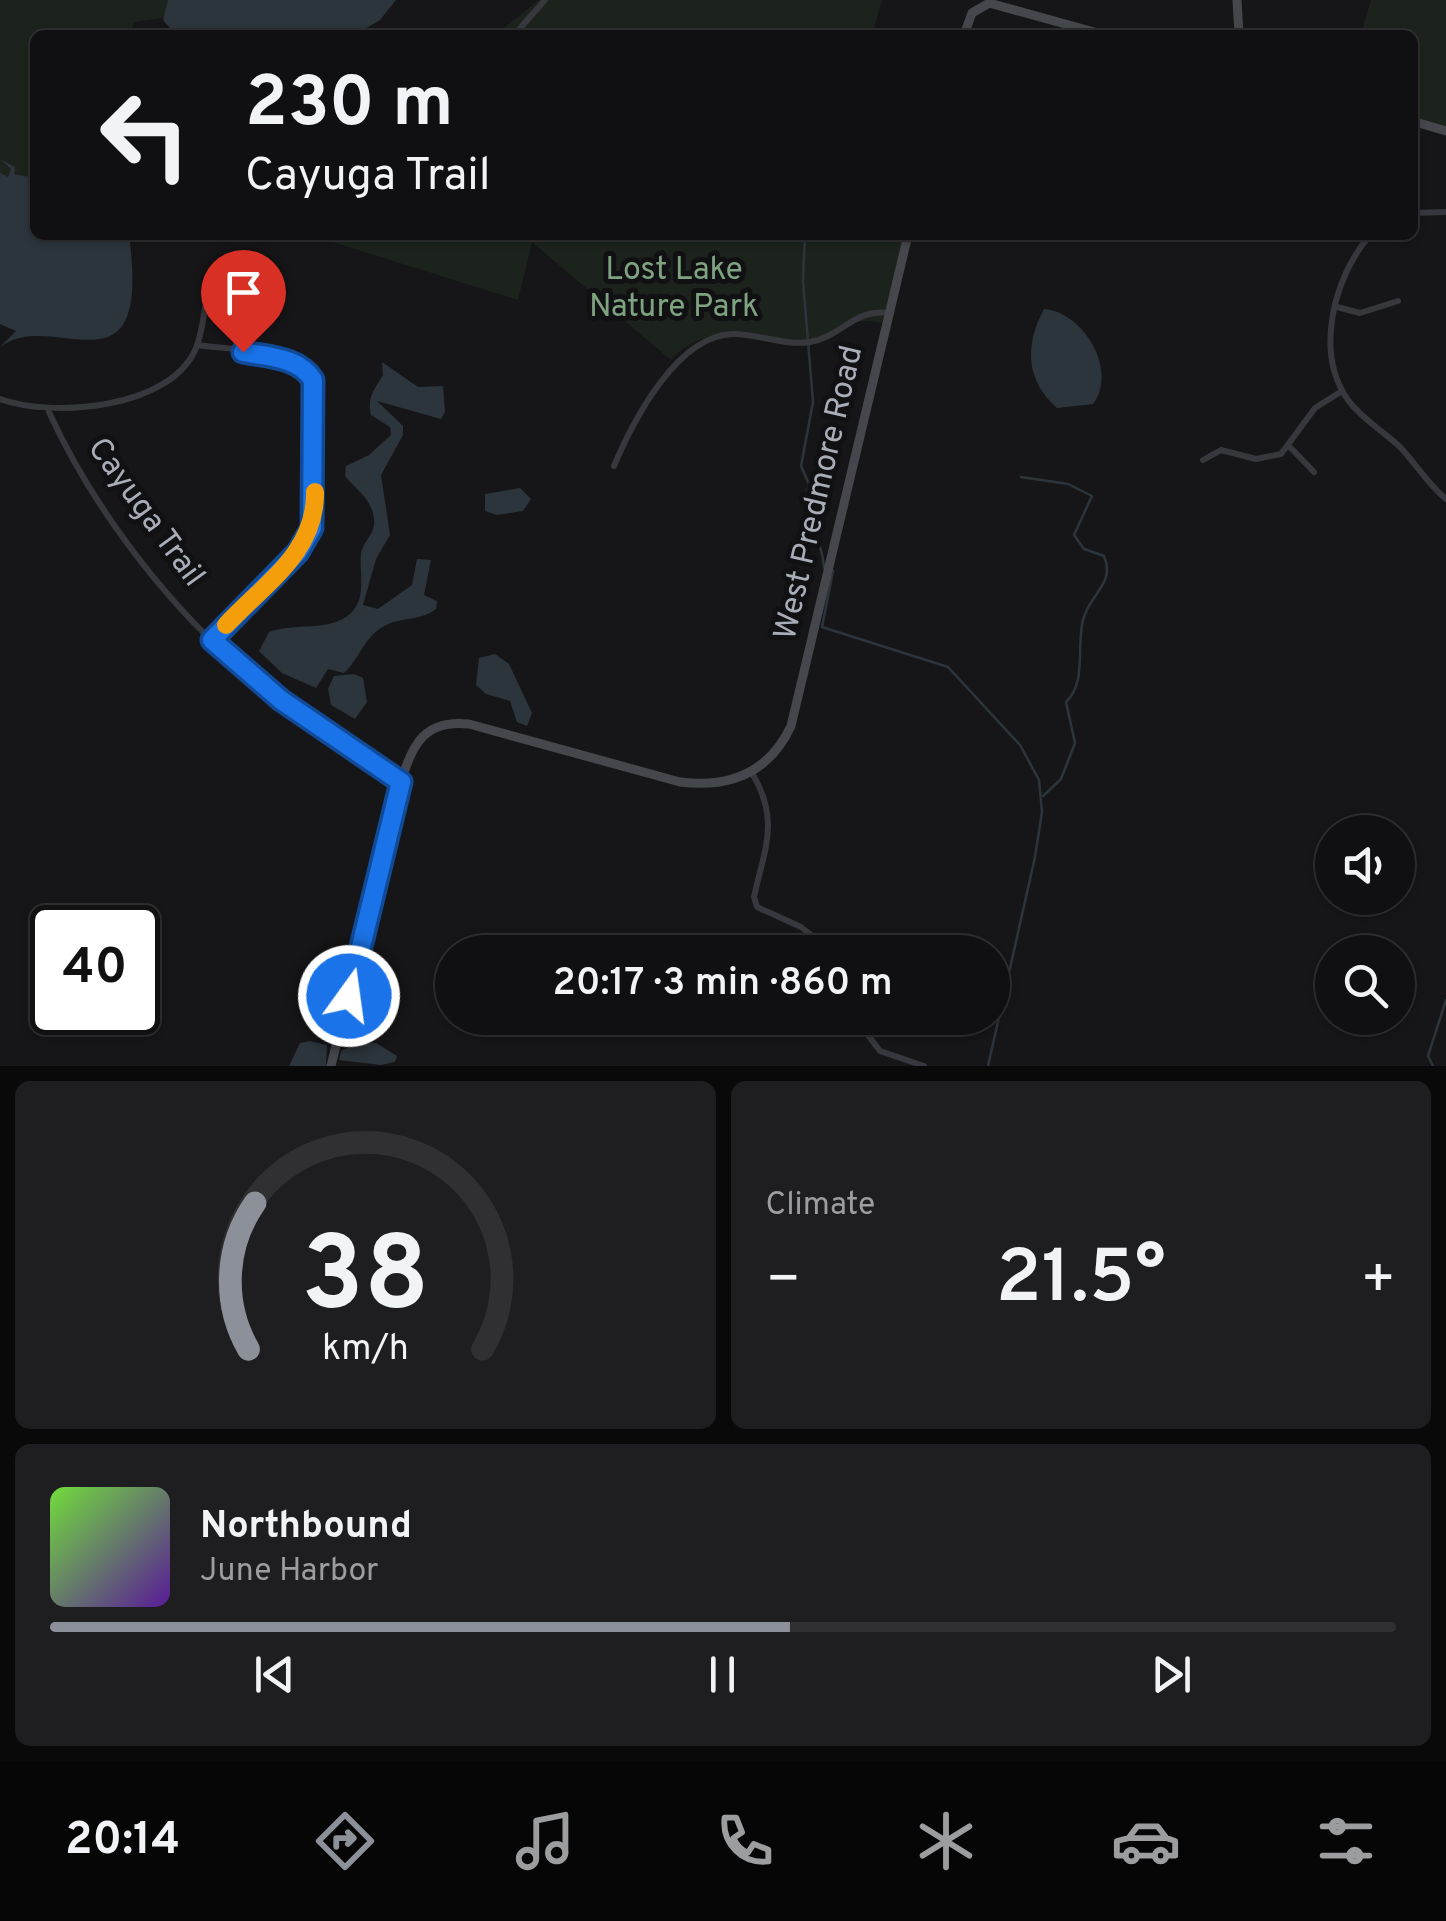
<!DOCTYPE html>
<html lang="en">
<head>
<meta charset="utf-8">
<style>
	:root { --surface:#101012; --page:#1e1e20; --text:#f1f3f6; --muted:#9c9d9f; --line:#303032; --accent:#8c9099 }
	body { margin:0; font-family:Overpass,sans-serif; background:var(--page); color:var(--text); height:100vh; display:flex; flex-direction:column; font-size:38px; white-space:nowrap }
	* { box-sizing:border-box; margin:0 }
	p { font-size:32px; color:var(--muted) }
	.icon { flex:none; width:55px; height:55px; fill:none; stroke:currentColor; stroke-width:2; stroke-linecap:round; stroke-linejoin:round }
	.map { position:relative; height:1066px; overflow:hidden }
	.panel { display:flex; flex-direction:column; gap:15px; padding:15px; background:#09090a; flex:1 }
	.panel>* { flex:none }
	.hud { position:absolute; left:30px; top:30px; width:1388px; height:210px; border-radius:15px; box-shadow:0 2px 8px #0004,0 0 0 2px var(--line); background:#101012; color:var(--text); overflow:hidden }
	.fabs { position:absolute; left:1315px; top:815px; display:grid; gap:20px }
	.fabs a { display:grid; place-items:center; width:100px; height:100px; border-radius:50%; background:var(--surface); box-shadow:0 2px 8px #0004,0 0 0 2px var(--line); font-size:50px }
	.speed { position:absolute; left:30px; top:905px; display:flex; gap:20px; font-size:50px; font-weight:700; text-align:center }
	.speed>* { display:grid; place-content:center; width:130px; height:130px; border-radius:50%; background:var(--surface); box-shadow:0 2px 8px #0004,0 0 0 2px var(--line); line-height:1 }
	.speed .limit { border:5px solid #111; border-radius:15px; background:#fff; color:#111 }
	.pin { position:absolute; display:grid; place-items:center; width:85px; height:85px; color:#fff; margin:-102px -42px; border-radius:50% 50% 50% 0; rotate:-45deg; box-shadow:0 0 10px #0007 }
	.pin .icon { rotate:45deg }
	.me { position:absolute; width:110px; margin:-55px; rotate:14deg; stroke-linejoin:round; filter:drop-shadow(0 0 8px #0008) }
	.turn { display:flex; align-items:center; gap:35px; height:210px; padding:0 50px; font-size:45px }
	.turn .icon { width:130px; height:130px; stroke-width:2.5 }
	.turn b { display:block; font-size:70px; line-height:85px }
	.big { font-size:75px; font-weight:600; line-height:1.1 }
	.panel .card { flex:1; display:flex; flex-direction:column; justify-content:center; gap:15px; min-width:0; padding:0 35px; border-radius:15px; background:var(--page) }
	.panel .dial { align-items:center; gap:0 }
	.dial svg { height:260px; overflow:visible; fill:none; stroke:var(--line); stroke-width:7; stroke-linecap:round; text-anchor:middle }
	.dial text { fill:var(--text); stroke:none }
	.song { display:flex; align-items:center; gap:30px }
	.cover { width:120px; height:120px; border-radius:15px; background:linear-gradient(135deg,hsl(100 70% 55%),hsl(270 70% 35%)) }
	.played { height:10px; border-radius:5px; background:linear-gradient(90deg,var(--accent) 55%,var(--line) 55%) }
	.keys { display:flex; justify-content:space-around; direction:ltr }
	.heat { display:flex; justify-content:space-between; align-items:center; font-size:55px; direction:ltr }
	.panel .tiles { flex:1; display:grid; gap:15px; grid-template-columns:1fr 1fr }
	.card:last-child { grid-column:span 2 }
	.trip { position:absolute; left:435px; top:935px; width:575px; height:100px; border-radius:50px; background:var(--surface); box-shadow:0 2px 8px #0004,0 0 0 2px var(--line); font-weight:600; line-height:100px; text-align:center }
	.tab-bar { display:flex; height:160px; justify-content:space-around; align-items:center; background:#060607; color:var(--muted) }
	.tab-bar .icon { width:70px; height:70px }
	.tab-bar .selected { color:var(--accent) }
	.tab-bar b { font-size:45px; color:var(--text) }
	.map>svg:first-child { display:block }
</style>
</head>
<body>
<div class="map">
<svg width="1446" height="1066" viewBox="0 0 1446 1066">
	<rect width="100%" height="100%" fill="#161618"/>
	<g fill="#1c231d">
		<path d="M0,0H220L213,10L134,22L130,35H35V223L0,214Z"/>
		<path d="M539,0H882L872,35H495Z"/>
		<path d="M1371,0H1446V129L1413,119L1412,35H1361Z"/>
		<path d="M310,235H905L882,323C841,314 836,340 802,342C752,343 711,317 671,360L532,242L518,300Z"/>
	</g>
	<g fill="#2c353c">
		<path d="M168,0H396L380,20L355,35H176L163,20Z"/>
		<path d="M0,159L15,167L14,174L35,178V235H129C152,406 54,306 0,347L16,331L0,324V173L8,177L11,169Z"/>
		<path d="M1044,309C1084,312 1118,371 1093,404L1057,408C1026,381 1024,346 1044,309Z"/>
		<path d="M382,362L418,387L443,386L445,412L441,419L377,401L403,426V435L381,475L390,535L376,559L363,605L378,609L412,585L417,559L431,560L424,595L437,601L436,609C421,621 400,617 384,626C363,638 361,657 344,673L328,669L316,688L282,673L259,651L269,632C295,622 329,633 351,613C367,598 359,572 361,554C363,540 376,535 374,519C371,497 357,491 345,476L346,466L369,455L391,435L390,427L371,415C367,397 374,390 383,375Z"/>
		<path d="M520,488L531,499L523,511L497,515L485,511V494Z"/>
		<path d="M495,654L509,664L532,713L527,726L517,722L510,701L486,694L476,685L479,658Z"/>
		<path d="M354,674L363,678L367,702L355,719L331,705L328,689L334,676Z"/>
		<path d="M309,1041L327,1045L326,1066H289L300,1043Z"/>
		<path d="M358,1043H376L397,1056L395,1062L381,1065L339,1060L341,1051Z"/>
	</g>
	<g fill="none" stroke-linecap="round" stroke-linejoin="round">
		<g stroke="#2c353c" stroke-width="2.5">
			<path d="M805,235L803,281L813,402L801,466L809,484C801,512 823,538 824,568"/>
			<path d="M1021,477L1068,484L1092,496L1074,535L1084,549L1104,556C1116,584 1089,594 1083,620C1076,649 1087,682 1066,702L1075,743L1061,779L1043,796"/>
			<path d="M833,571L822,627L948,667L1020,745L1039,780L1042,812L1035,857L988,1066"/>
			<path d="M1433,1066L1428,1056L1446,1000"/>
		</g>
		<g stroke="#37383d" stroke-width="6">
			<path d="M514,35L545,0"/>
			<path d="M1412,213L1446,212"/>
			<path d="M1370,235C1334,277 1314,352 1348,400C1362,419 1383,431 1400,447C1416,464 1428,484 1446,499"/>
			<path d="M1337,307L1360,313L1398,301"/>
			<path d="M197,345C230,350 306,349 315,388L313,528L298,551L212,640"/>
			<path d="M0,399C53,418 171,409 196,348C205,326 205,296 211,272"/>
			<path d="M49,412C91,504 159,594 234,662C285,708 345,743 401,782"/>
			<path d="M1290,447L1314,472"/>
			<path d="M1203,460L1221,450L1256,459L1281,454L1315,408L1342,391"/>
			<path d="M614,466C633,421 677,335 733,334C759,334 785,346 810,342C841,337 855,308 888,313"/>
			<path d="M752,773C780,820 765,847 754,897L757,907L801,927L833,952"/>
			<path d="M855,1018L880,1051L924,1066"/>
		</g>
		<g stroke="#45474d" stroke-width="9">
			<path d="M1237,0L1239,35"/>
			<path d="M964,35L972,13L989,3L1105,35"/>
			<path d="M1412,121L1446,131"/>
			<path d="M331,1066L401,782C412,744 425,719 469,724L680,782C729,788 769,773 791,726L908,235"/>
		</g>
	</g>
	<g fill="none" stroke-linecap="round" stroke-linejoin="round">
		<g stroke="#114b97" stroke-width="25">
			<path id="route" d="M243,352C268,357 299,357 313,380L312,528L298,552L212,640L281,700L401,782L349,996"/>
		</g>
		<use href="#route" stroke="#1a73e8" stroke-width="18"/>
		<path stroke="#f59e0b" stroke-width="18" d="M226,625C264,584 316,553 315,492"/>
	</g>
	<g text-anchor="middle" dominant-baseline="central" stroke-width="10" stroke-linejoin="round" paint-order="stroke">
		<g font-size="32" fill="#7fa381" stroke="#111113">
			<text x="674" y="271">Lost Lake<tspan x="674" dy="37">Nature Park</tspan></text>
		</g>
		<g font-size="32" fill="#a8adb8" stroke="#111113">
			<text transform="translate(820 493) rotate(-77)">West Predmore Road</text>
			<text transform="translate(145 513) rotate(54)">Cayuga Trail</text>
		</g>
	</g>
</svg>
<div class="fabs">
<a><svg class="icon" aria-label="sound" viewBox="0 0 24 24"><path d="M4 9h4l5-4v14l-5-4H4zM17 9q2 3 0 6"/></svg></a>
<a><svg class="icon" aria-label="search" viewBox="0 0 24 24"><circle cx="10" cy="10" r="6"/><path d="M15 15l6 6"/></svg></a>
</div>
<div class="speed"><div class="limit">40</div></div>
<div class="pin" style="left:243px;top:352px;background:#d93025"><svg class="icon" aria-label="arrive" viewBox="0 0 24 24"><path d="M6 21V4h12l-3 4 3 4H6"/></svg></div>
<svg class="me" style="left:349px;top:996px" viewBox="-20 -20 40 40"><circle r="17" fill="#1a73e8" stroke="#fff" stroke-width="3"/><path d="M0-11L8 9 0 5-8 9z" fill="#fff"/></svg>
<div class="trip">20:17 · 3 min · 860 m</div>
<div class="hud">
<div class="turn"><svg class="icon" aria-label="left" viewBox="0 0 24 24"><path d="M17 20v-9H6M10 6l-5 5 5 5"/></svg><div><b>230 m</b>Cayuga Trail</div></div>
</div>
</div>
<section class="panel">
<div class="tiles">
<div class="card dial"><svg viewBox="0 0 100 80">
<path d="M14 69A42 42 0 1 1 86 69"/>
<path d="M14 69A42 42 0 0 1 16 24" stroke="#8c9099"/>
<text x="50" y="56" font-size="32" font-weight="700">38</text>
<text x="50" y="72" font-size="11">km/h</text>
</svg></div>
<div class="card"><p>Climate</p>
<div class="heat"><a>−</a><b class="big">21.5°</b><a>+</a></div>
</div>
<div class="card">
<div class="song"><i class="cover"></i><div><b>Northbound</b><p>June Harbor</p></div></div>
<div class="played"></div>
<div class="keys"><svg class="icon" aria-label="previous" viewBox="0 0 24 24"><path d="M18 5L8 12l10 7zM5 5v14"/></svg><svg class="icon" aria-label="pause" viewBox="0 0 24 24"><path d="M8 5v14M16 5v14"/></svg><svg class="icon" aria-label="next" viewBox="0 0 24 24"><path d="M6 5l10 7-10 7zM19 5v14"/></svg></div>
</div>
</div>
</section>
<nav class="tab-bar">
<b>20:14</b>
<svg class="icon selected" aria-label="directions" viewBox="0 0 24 24"><path d="M12 3l9 9-9 9-9-9zM9 14v-3h6M13 9l2 2-2 2"/></svg>
<svg class="icon" aria-label="music" viewBox="0 0 24 24"><path d="M9 18V5l10-2v13"/><circle cx="6" cy="18" r="3"/><circle cx="16" cy="16" r="3"/></svg>
<svg class="icon" aria-label="phone" viewBox="0 0 24 24"><path d="M5 4h4l2 5-3 2q2 4 5 5l2-3 5 2v4C11 20 4 13 5 4z"/></svg>
<svg class="icon" aria-label="climate" viewBox="0 0 24 24"><path d="M12 3v18M4 7l16 10M4 17L20 7"/></svg>
<svg class="icon" aria-label="car" viewBox="0 0 24 24"><path d="M5 17H2v-5l4-1 3-4h7l3 4 3 1v5h-3M9 17h6M6 11h13"/><circle cx="7" cy="17" r="2"/><circle cx="17" cy="17" r="2"/></svg>
<svg class="icon" aria-label="filters" viewBox="0 0 24 24"><path d="M4 7h16M4 17h16"/><circle cx="9" cy="7" r="2"/><circle cx="15" cy="17" r="2"/></svg>
</nav>
</body>
</html>
